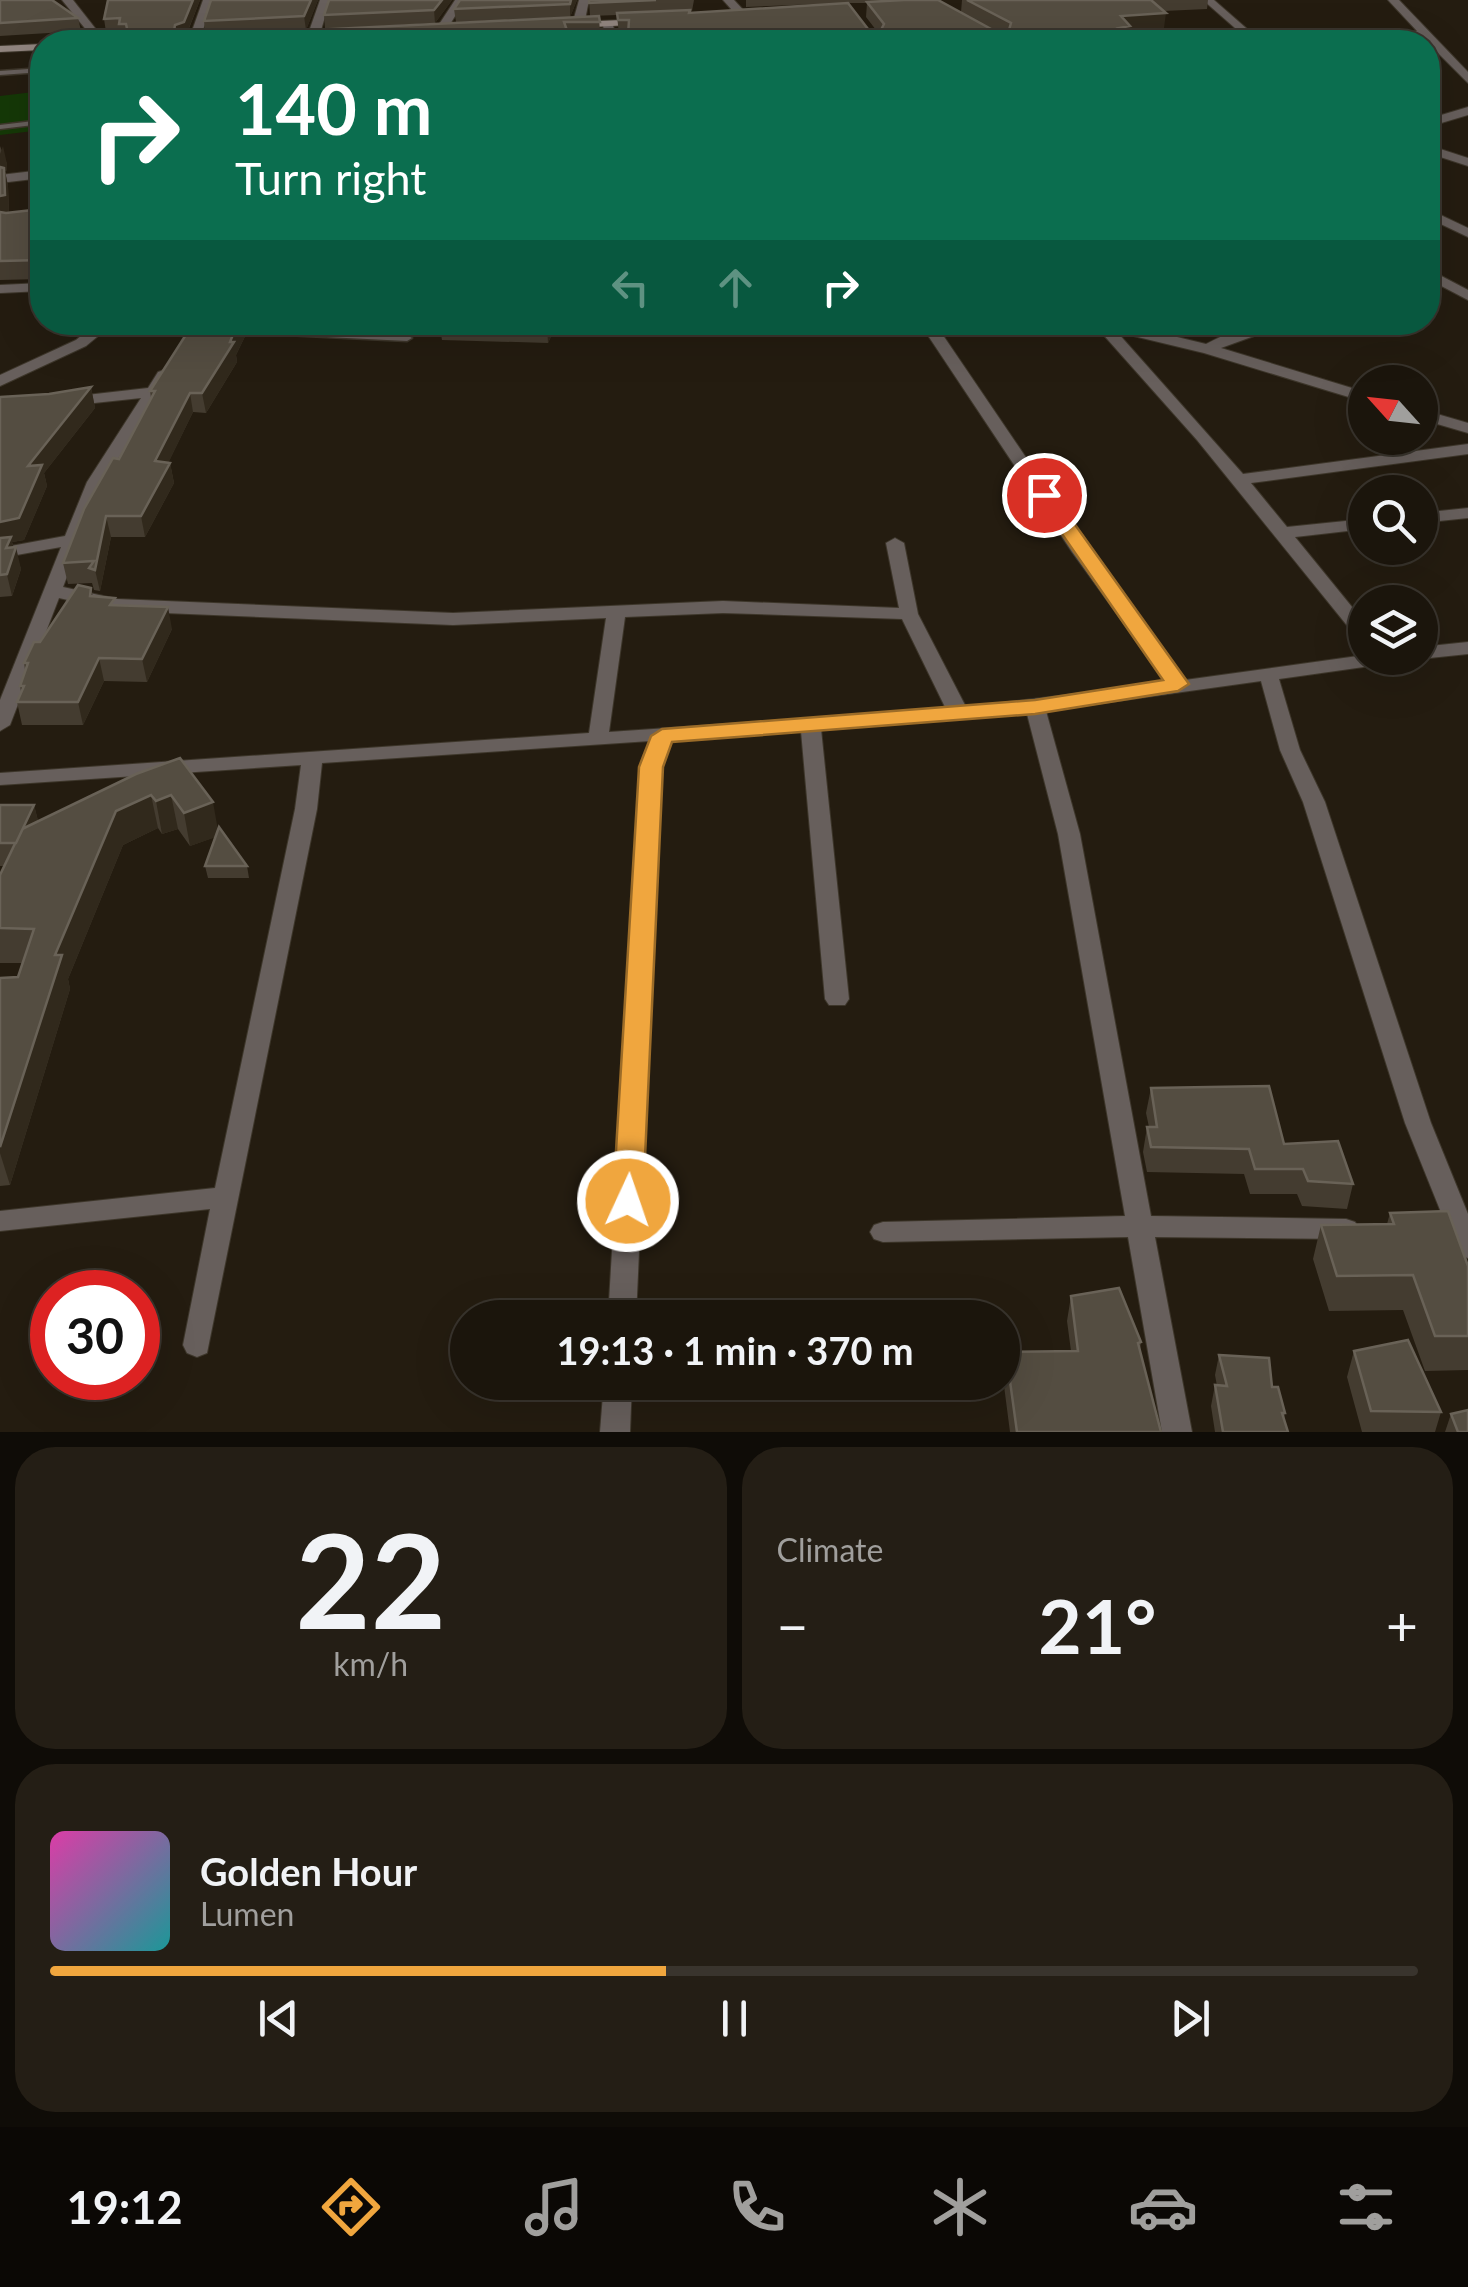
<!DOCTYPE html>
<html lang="en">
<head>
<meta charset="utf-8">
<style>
	:root { --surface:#1b150c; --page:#241e15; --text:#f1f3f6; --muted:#a09f9d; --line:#39342d; --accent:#f0a63e }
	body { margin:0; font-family:Lato,sans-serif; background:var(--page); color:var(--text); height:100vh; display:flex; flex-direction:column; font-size:38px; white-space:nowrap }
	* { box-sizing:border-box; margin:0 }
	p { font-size:32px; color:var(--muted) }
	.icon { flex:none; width:55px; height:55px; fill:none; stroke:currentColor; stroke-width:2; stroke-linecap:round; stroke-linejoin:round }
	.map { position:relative; height:1432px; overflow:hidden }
	.panel { display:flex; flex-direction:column; gap:15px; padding:15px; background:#0f0c07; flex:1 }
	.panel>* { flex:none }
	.guide { position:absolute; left:30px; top:30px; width:1410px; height:305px; border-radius:40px; box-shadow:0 10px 40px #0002,0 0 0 2px var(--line); background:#0b6e4f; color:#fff; overflow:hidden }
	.needle { width:65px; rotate:297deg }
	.controls { position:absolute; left:1348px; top:365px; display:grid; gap:20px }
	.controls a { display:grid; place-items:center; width:90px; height:90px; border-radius:50%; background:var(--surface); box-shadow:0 10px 40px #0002,0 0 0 2px var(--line); font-size:50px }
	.speed { position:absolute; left:30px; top:1270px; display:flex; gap:20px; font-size:50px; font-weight:700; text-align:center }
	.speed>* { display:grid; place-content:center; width:130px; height:130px; border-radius:50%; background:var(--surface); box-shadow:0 10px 40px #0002,0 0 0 2px var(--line); line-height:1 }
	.speed .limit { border:15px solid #d22; background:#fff; color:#111 }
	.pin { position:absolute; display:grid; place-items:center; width:85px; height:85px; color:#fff; margin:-42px; border:5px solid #fff; border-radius:50%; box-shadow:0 2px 10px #0007 }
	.me { position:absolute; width:110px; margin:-55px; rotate:3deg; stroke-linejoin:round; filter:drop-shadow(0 0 8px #0008) }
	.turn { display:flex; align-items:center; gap:35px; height:210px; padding:0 40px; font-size:45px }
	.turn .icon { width:130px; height:130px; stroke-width:2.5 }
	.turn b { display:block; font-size:70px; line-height:85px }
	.lanes { display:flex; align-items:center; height:95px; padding:0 40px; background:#0003; justify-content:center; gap:50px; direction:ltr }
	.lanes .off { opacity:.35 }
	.big { font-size:75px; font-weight:700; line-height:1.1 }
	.panel .widget { flex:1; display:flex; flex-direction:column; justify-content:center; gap:15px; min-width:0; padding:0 35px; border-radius:40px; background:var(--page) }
	.panel .dial { align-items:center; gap:0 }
	.dial b { font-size:130px; line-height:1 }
	.song { display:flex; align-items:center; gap:30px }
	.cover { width:120px; height:120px; border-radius:15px; background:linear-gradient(135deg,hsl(320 70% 55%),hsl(180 70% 35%)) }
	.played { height:10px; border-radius:5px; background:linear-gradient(90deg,var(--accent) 45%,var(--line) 45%) }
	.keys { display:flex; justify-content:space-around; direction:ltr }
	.heat { display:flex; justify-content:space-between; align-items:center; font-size:55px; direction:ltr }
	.panel .tiles { flex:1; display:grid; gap:15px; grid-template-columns:1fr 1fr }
	.widget:last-child { grid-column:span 2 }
	.trip { position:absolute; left:450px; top:1300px; width:570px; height:100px; border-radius:50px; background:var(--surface); box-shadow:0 10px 40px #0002,0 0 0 2px var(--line); font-weight:700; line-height:100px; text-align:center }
	.tabs { display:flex; height:160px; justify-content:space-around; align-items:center; background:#0b0805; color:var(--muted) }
	.tabs .icon { width:70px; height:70px }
	.tabs .current { color:var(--accent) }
	.tabs b { font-size:45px; color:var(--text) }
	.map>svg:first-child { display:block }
</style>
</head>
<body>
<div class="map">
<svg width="1468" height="1432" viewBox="0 0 1468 1432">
	<rect width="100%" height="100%" fill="#241c10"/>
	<path fill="#153807" d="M42,91V130L0,135V96Z"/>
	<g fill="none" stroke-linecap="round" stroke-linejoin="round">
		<g stroke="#3d362a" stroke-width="3">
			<g id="service">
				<path d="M42,68V72L0,75V71Z"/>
				<path d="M42,120V124L0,129V125Z"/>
				<path d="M266,322H275L273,326L286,329L407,335L412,338L407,341L286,335L265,329L263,327Z"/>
			</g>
		</g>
		<g stroke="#3d362a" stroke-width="2">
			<g id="minor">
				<path d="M62,0H73L106,42H96Z"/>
				<path d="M203,0H213L199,42H188Z"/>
				<path d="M320,0H330L319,37L313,40L307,37Z"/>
				<path d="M455,0H465L444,34H436L434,32Z"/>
				<path d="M579,0H589L584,25L578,28L572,25Z"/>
				<path d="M723,0H734L748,15V19H740Z"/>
				<path d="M1203,0H1214L1262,42H1251Z"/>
				<path d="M1388,0H1399L1468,72V83L1423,38L1299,42L1305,39L1417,31Z"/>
				<path d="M608,21L613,24L616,42H605L603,24Z"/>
				<path d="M1468,107V115L1428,127V119Z"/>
				<path d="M1428,145L1468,158V166L1428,153Z"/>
				<path d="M42,170V178L0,183V175Z"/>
				<path d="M1428,209L1468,228V237L1428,218Z"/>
				<path d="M1428,269L1468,290V300L1428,279Z"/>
				<path d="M42,283V291L0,293V285Z"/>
				<path d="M98,322H115L86,346L0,386V375L76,340Z"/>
				<path d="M919,322H934L1088,549L1185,680L1365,655L1395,658L1385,664L1279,679L1300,750L1325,802L1431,1123L1468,1214V1258L1458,1255L1455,1247L1405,1123L1303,802L1280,750L1261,681L1046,711L1080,834L1151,1216L1346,1219L1355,1222L1359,1229L1355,1236L1346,1239L1155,1237L1192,1432H1162L1128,1237L883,1242L874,1239L870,1232L874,1225L883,1222L1125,1216L1058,834L1027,714L821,729L849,999L845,1005H829L825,999L801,731L671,740L661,767L636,1318H608L641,767L650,741L322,763L317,809L207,1353L197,1357L187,1353L183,1345L210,1209L0,1231V1211L215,1188L295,809L301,765L0,785V773L589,733L606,618L453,625L116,611L59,598L10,725L0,731V700L61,547L0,558V548L65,536L87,482L141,398L66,406L60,404V398L148,388L158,372L164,370L172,375L103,482L63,587L117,599L453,613L723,601L899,608L886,543L895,538L904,543L918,614L966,707L1167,683L1072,552ZM723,613L902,619L946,709L609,732L625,617Z"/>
				<path d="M1092,322H1115L1206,344C1233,329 1263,322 1293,322L1221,348L1365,392V402L1204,353L1117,332L1243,474L1468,444V454L1251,483L1287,527L1365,519V529L1295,537L1365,623V641L1358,639L1197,440Z"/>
				<path d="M1420,409L1468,423V433L1420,419Z"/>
				<path d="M1468,508V518L1420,523V513Z"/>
				<path d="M1468,642V654L1420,659L1415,658H1420V647Z"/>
				<path d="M604,1382H632L630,1432H600Z"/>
			</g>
		</g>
		<g stroke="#3d362a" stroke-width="2">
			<g id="secondary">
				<path d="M645,19L650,22L649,24L574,28L568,25L574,22Z"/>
				<path d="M42,44V50L0,52V46Z"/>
			</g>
		</g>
		<use href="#service" fill="#675f5c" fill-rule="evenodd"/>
		<use href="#minor" fill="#675f5c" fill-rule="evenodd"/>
		<use href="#secondary" fill="#91857f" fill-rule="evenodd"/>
	</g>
	<g fill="#443c30" fill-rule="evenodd">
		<path d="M0,0L78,18L81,31L0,36Z"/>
		<path d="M108,0H200L188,31H205L204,21L318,0L306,30L599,16L600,35H568L570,42H130L128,37L122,38L120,31L106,32L104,19Z"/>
		<path d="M452,0L435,23L325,29L324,15Z"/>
		<path d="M460,0H577L570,17L456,22L454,9Z"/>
		<path d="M589,0H694L692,11L690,13L820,4L746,7V0H938L961,12L962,0H1208L1207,9L1164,11V28L1130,31L1129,33L1145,42H628V35H619L617,15L590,16ZM848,3H867L866,17L876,30L868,29Z"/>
		<path d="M0,146L7,164V170L5,171L8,186L9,213L42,209V279L0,280Z"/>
		<path d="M194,322H252L236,355L237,362L206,413L193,412L168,463H170L174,483L145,537H111L100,591L94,590L92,583L68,584L63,563L151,398L150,391Z"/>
		<path d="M415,322H558L548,343L442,340L441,334H416Z"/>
		<path d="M91,387L95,408L44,473L47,486L24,540L12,542L21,569L12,596L0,597V397L49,394Z"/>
		<path d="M91,588L93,597L172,629L147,682L104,681L83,725H22L17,702L21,692L20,686L25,670L24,663L40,642Z"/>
		<path d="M180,758L218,830L247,866L249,878H208L205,866L215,837L190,846L178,829L162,834L158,828L123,845L68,979L70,989L10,1185L0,1186V978L18,977L22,963H0V875L4,866H0V805H34L38,821Z"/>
		<path d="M1151,1088L1284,1144L1353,1184L1347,1209L1302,1206L1297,1194H1250L1244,1174L1147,1172L1143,1152L1147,1127H1149L1146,1113Z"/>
		<path d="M1390,1213L1468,1266V1370L1425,1371L1403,1310L1329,1311L1313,1259L1321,1225L1387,1224Z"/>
		<path d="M1071,1296L1141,1342L1140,1350L1161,1432H1010L1003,1378L1006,1352L1071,1351L1067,1321Z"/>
		<path d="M1354,1351L1441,1412L1435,1432H1362L1347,1377Z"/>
		<path d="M1219,1355L1272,1387L1285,1413L1284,1419L1288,1432H1215L1211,1406L1215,1385L1217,1386L1215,1375Z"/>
		<path d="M1451,1414L1468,1432H1445Z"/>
	</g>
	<g fill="#31291c">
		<path d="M193,0H200L186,35L174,31L175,25Z"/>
		<path d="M311,0H318L306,30L304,16Z"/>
		<path d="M442,0H452L435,23L434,10Z"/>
		<path d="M571,0H577L570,17V4Z"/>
		<path d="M1166,13L1164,28L1130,31L1128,42H1118L1121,16Z"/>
		<path d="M3,146L7,164V170L5,171L8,186L9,213L0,215V154Z"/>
		<path d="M238,322H252L236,355L237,362L206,413L202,393Z"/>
		<path d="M548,322H558L548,343L547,324Z"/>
		<path d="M91,387L95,408L44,473L47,486L24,540L12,542L15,553L16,547L21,569L12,596L0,545V522L28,466Z"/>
		<path d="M190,393L193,412L159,482L155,461Z"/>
		<path d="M170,463L174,483L145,537L141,516Z"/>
		<path d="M106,516L111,537L100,591L95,570Z"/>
		<path d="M168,607L172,629L147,682L142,659Z"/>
		<path d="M99,658L104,681L83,725L78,702Z"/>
		<path d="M151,795L158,828L123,845L68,979L70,989L10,1185L0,1153V1147L55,955L116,811Z"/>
		<path d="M171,795L178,829L162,834L156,801Z"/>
		<path d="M213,802L219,836L190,846L184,813Z"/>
		<path d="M34,805L40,829L17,843Z"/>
	</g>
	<g fill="#544d41" stroke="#696257" stroke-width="2.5">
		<path d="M0,0H52L78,18L0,23Z"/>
		<path d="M108,0H193L184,22L175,25L174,31L313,30L599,16L600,22H564L570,39L536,41L537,42H130L126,24H119L120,18L104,19Z"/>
		<path d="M211,0H311L304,16L204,21Z"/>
		<path d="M329,0H442L434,10L324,15Z"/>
		<path d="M460,0H571L570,4L454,9Z"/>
		<path d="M589,0H656L589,3Z"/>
		<path d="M904,0H938L993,30H1009L1011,23L967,0H1151L1166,13L1121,16L1130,26L1119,28L1145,42H635L637,35H628L629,20H618L617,13L690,10L689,13L848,3L868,29L881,30L884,24L867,2Z"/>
		<path d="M0,167L4,168L5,195L0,196Z"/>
		<path d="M42,209V260L0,261V212L6,213Z"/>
		<path d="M194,322H238L230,342H234L202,393H190L155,461L170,463L141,516H106L95,570L89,568L94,561L63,563L84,509L113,458L119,459L155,391H150Z"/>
		<path d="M503,322H548L547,324Z"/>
		<path d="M91,387L28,466L42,465L19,518L0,522V397L49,394Z"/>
		<path d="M11,537L6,548L16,547L7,574L0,575V538Z"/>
		<path d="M78,585L91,588L90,596L115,598L110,605L168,607L142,659L99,658L78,702H17L24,686H20L28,663H24L34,642H40Z"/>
		<path d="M180,758L213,802L184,813L171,795L156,801L151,795L116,811L55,955H62L0,1147V978L18,977L34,929L0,928V875L22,829L136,774Z"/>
		<path d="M0,805H34L16,843H0Z"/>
		<path d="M219,827L247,866H205Z"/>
		<path d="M1269,1086L1284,1144L1338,1141L1353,1184L1308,1181L1303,1169H1255L1249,1149L1151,1147L1147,1127H1157L1151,1088Z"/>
		<path d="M1448,1211L1468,1266V1336H1435L1413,1275L1337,1276L1321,1225L1394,1224L1390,1213Z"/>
		<path d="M1119,1288L1141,1342L1138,1343L1161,1432H1017L1006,1352L1078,1351L1071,1296Z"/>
		<path d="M1408,1340L1441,1412L1371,1411L1354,1351Z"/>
		<path d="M1219,1355L1269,1358L1272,1387H1278L1285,1413H1282L1288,1432H1223L1215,1385L1227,1386Z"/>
		<path d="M1468,1410V1432H1458L1451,1414Z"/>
	</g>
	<path fill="#f0a63e" stroke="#9c6c28" stroke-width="2.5" d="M1044,489L1051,491L1189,684L1178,691L1035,714L672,742L663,767L643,1201L639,1209L628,1212L618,1209L613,1201L639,767L651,736L662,729L1035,700L1163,680L1035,495Z"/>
</svg>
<div class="controls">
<a><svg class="needle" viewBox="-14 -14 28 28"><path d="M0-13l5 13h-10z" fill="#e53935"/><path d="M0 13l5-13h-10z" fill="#a09f9d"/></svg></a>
<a><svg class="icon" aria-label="search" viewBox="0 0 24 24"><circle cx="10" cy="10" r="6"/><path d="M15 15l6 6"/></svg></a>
<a><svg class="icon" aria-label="layers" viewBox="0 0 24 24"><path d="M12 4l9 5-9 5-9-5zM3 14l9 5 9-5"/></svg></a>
</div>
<div class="speed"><div class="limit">30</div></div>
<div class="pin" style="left:1044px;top:495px;background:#d93025"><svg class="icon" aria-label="arrive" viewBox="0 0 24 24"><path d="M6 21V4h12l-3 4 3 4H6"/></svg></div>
<svg class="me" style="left:628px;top:1201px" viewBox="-20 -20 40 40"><circle r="17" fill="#f0a63e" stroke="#fff" stroke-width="3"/><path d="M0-11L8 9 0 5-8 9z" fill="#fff"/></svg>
<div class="trip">19:13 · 1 min · 370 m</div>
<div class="guide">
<div class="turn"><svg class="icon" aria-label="right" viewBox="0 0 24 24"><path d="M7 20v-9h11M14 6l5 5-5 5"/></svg><div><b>140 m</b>Turn right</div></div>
<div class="lanes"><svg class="icon off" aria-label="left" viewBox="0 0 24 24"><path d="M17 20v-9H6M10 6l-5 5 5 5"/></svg><svg class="icon off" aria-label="ahead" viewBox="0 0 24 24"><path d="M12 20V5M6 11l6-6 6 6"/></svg><svg class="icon" aria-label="right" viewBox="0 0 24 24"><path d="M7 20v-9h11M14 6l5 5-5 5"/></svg></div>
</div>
</div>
<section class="panel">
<div class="tiles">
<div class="widget dial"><b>22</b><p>km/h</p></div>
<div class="widget"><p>Climate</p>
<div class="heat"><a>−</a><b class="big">21°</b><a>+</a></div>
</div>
<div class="widget">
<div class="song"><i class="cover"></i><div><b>Golden Hour</b><p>Lumen</p></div></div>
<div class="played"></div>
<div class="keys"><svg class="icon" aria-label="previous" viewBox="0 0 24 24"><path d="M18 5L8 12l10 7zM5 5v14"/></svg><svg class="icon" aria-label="pause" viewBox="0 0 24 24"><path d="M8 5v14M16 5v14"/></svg><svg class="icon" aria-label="next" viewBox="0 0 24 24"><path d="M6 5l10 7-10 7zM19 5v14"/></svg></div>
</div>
</div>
</section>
<nav class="tabs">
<b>19:12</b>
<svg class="icon current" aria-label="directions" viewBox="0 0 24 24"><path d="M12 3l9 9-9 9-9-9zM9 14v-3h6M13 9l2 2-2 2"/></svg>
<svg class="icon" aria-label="music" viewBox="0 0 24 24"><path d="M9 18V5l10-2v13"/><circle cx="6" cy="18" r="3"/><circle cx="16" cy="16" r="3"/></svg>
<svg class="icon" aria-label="phone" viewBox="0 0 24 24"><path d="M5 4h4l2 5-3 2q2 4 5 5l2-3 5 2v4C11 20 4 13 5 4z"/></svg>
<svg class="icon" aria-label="climate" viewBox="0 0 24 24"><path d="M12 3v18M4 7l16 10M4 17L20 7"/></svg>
<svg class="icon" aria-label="car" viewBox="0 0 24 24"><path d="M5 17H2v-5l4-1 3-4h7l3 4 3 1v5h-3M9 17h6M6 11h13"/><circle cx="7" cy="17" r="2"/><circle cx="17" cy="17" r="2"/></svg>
<svg class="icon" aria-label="filters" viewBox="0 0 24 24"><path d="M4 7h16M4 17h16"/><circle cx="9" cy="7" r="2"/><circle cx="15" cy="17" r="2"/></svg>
</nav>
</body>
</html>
